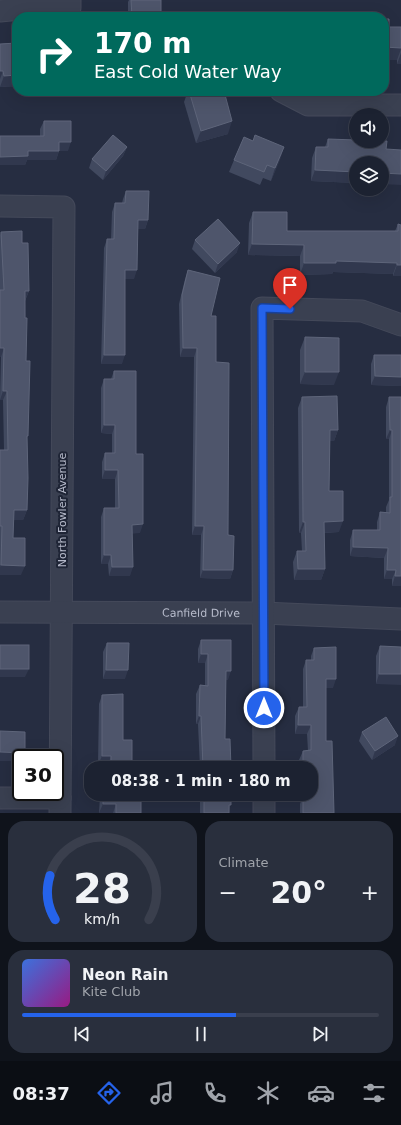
<!DOCTYPE html>
<html lang="en">
<head>
<meta charset="utf-8">
<style>
	:root { --surface:#1c2231; --page:#292f3d; --text:#f1f3f6; --muted:#a0a4ab; --line:#3a3f4d; --accent:#2563eb }
	body { margin:0; font-family:"DejaVu Sans",sans-serif; background:var(--page); color:var(--text); height:100vh; display:flex; flex-direction:column; font-size:15px; white-space:nowrap }
	* { box-sizing:border-box; margin:0 }
	p { font-size:13px; color:var(--muted) }
	.icon { flex:none; width:22px; height:22px; fill:none; stroke:currentColor; stroke-width:2; stroke-linecap:round; stroke-linejoin:round }
	.map { position:relative; height:813px; overflow:hidden }
	.panel { display:flex; flex-direction:column; gap:8px; padding:8px; background:#0f131b; flex:1 }
	.panel>* { flex:none }
	.top-card { position:absolute; left:12px; top:12px; width:377px; height:84px; border-radius:16px; box-shadow:0 4px 16px #0002,0 0 0 1px var(--line); background:#00695c; color:#fff; overflow:hidden }
	.fabs { position:absolute; left:349px; top:108px; display:grid; gap:8px }
	.fabs a { display:grid; place-items:center; width:40px; height:40px; border-radius:50%; background:var(--surface); box-shadow:0 4px 16px #0002,0 0 0 1px var(--line); font-size:20px }
	.speed { position:absolute; left:12px; top:749px; display:flex; gap:8px; font-size:20px; font-weight:700; text-align:center }
	.speed>* { display:grid; place-content:center; width:52px; height:52px; border-radius:50%; background:var(--surface); box-shadow:0 4px 16px #0002,0 0 0 1px var(--line); line-height:1 }
	.speed .limit { border:2px solid #111; border-radius:6px; background:#fff; color:#111 }
	.pin { position:absolute; display:grid; place-items:center; width:34px; height:34px; color:#fff; margin:-41px -17px; border-radius:50% 50% 50% 0; rotate:-45deg; box-shadow:0 0 4px #0007 }
	.pin .icon { rotate:45deg }
	.me { position:absolute; width:44px; margin:-22px; rotate:0deg; stroke-linejoin:round; filter:drop-shadow(0 0 3px #0008) }
	.turn { display:flex; align-items:center; gap:14px; height:84px; padding:0 16px; font-size:18px }
	.turn .icon { width:52px; height:52px; stroke-width:2.5 }
	.turn b { display:block; font-size:28px; line-height:34px }
	.big { font-size:30px; font-weight:600; line-height:1.1 }
	.panel .widget { flex:1; display:flex; flex-direction:column; justify-content:center; gap:6px; min-width:0; padding:0 14px; border-radius:16px; background:var(--page) }
	.panel .dial { align-items:center; gap:0 }
	.dial svg { height:104px; overflow:visible; fill:none; stroke:var(--line); stroke-width:7; stroke-linecap:round; text-anchor:middle }
	.dial text { fill:var(--text); stroke:none }
	.song { display:flex; align-items:center; gap:12px }
	.cover { width:48px; height:48px; border-radius:6px; background:linear-gradient(135deg,hsl(220 70% 55%),hsl(310 70% 35%)) }
	.played { height:4px; border-radius:2px; background:linear-gradient(90deg,var(--accent) 60%,var(--line) 60%) }
	.keys { display:flex; justify-content:space-around; direction:ltr }
	.heat { display:flex; justify-content:space-between; align-items:center; font-size:22px; direction:ltr }
	.panel .tiles { flex:1; display:grid; gap:8px; grid-template-columns:1fr 1fr }
	.widget:last-child { grid-column:span 2 }
	.trip { position:absolute; left:84px; top:761px; width:234px; height:40px; border-radius:16px; background:var(--surface); box-shadow:0 4px 16px #0002,0 0 0 1px var(--line); font-weight:600; line-height:40px; text-align:center }
	.tab-bar { display:flex; height:64px; justify-content:space-around; align-items:center; background:#0b0e14; color:var(--muted) }
	.tab-bar .icon { width:28px; height:28px }
	.tab-bar .on { color:var(--accent) }
	.tab-bar b { font-size:18px; color:var(--text) }
	.map>svg:first-child { display:block }
</style>
</head>
<body>
<div class="map">
<svg width="401" height="813" viewBox="0 0 401 813">
	<rect width="100%" height="100%" fill="#262d41"/>
	<g fill="none" stroke-linecap="round" stroke-linejoin="round">
		<g stroke="#44495a" stroke-width="23">
			<g id="minor">
				<path d="M0,11L30,8H70V0"/>
				<path d="M281,91L308,105H401"/>
				<path d="M0,206L64,207L60,813"/>
				<path id="s1" d="M0,612L263,613L401,619"/>
				<path d="M264,768L262,308L362,311L401,325"/>
				<path d="M264,794V813"/>
				<path d="M0,798H60"/>
			</g>
		</g>
		<use href="#minor" stroke="#3a4051" stroke-width="21"/>
	</g>
	<g fill="#41495f">
		<path d="M129,0H161V17H128V2Z"/>
		<path d="M384,19L389,27H401V64H397V60H384Z"/>
		<path d="M17,36V86L0,87V44L15,43Z"/>
		<path d="M188,91H224L228,134L196,143L184,102Z"/>
		<path d="M44,121L68,151H59L56,160H27L25,165H0V136H40V129Z"/>
		<path d="M328,139L386,149L356,163V183L311,181L312,158L316,147H325Z"/>
		<path d="M253,141L284,147L271,181L263,178L260,185L229,172L234,160Z"/>
		<path d="M127,147L123,156L103,180L89,168L92,159Z"/>
		<path d="M126,191L148,220L145,229H138L134,279H125L122,364H101L104,248L107,239H111L112,212L115,203H122L123,199Z"/>
		<path d="M253,212L287,231H395L398,224L401,276H393V274L333,272L332,274L300,275V256L248,255L249,223Z"/>
		<path d="M1,232L22,243L29,291L25,301L27,441V510L23,520H13V538L21,575H0V450H4L3,400H0L1,357H0V235Z"/>
		<path d="M195,240L237,252L215,273L192,249Z"/>
		<path d="M188,270L211,316L216,362L228,535L233,570L230,579L200,578L201,535H192L194,357H180L179,304L185,279Z"/>
		<path d="M305,337L334,385L300,384V350Z"/>
		<path d="M374,355H401V386L371,385V364Z"/>
		<path d="M114,371L136,454L140,533H132L130,576H109L108,564H101V517L104,508H115V479H102V462L105,453H112V434L101,433V388L104,379H111Z"/>
		<path d="M302,397L338,430L334,441H330L329,491L339,532L324,533L325,569L321,580H294L293,562L297,551H302L301,533H299L298,408Z"/>
		<path d="M389,397H401V586H392V579H384V558L350,556V540L353,530H377V522L380,512H386V507L389,500V439H386V407Z"/>
		<path d="M201,640L228,680H226L225,739L231,768H200L198,724H196V694L200,685H205V663H198V649Z"/>
		<path d="M107,643L125,679H103V652Z"/>
		<path d="M380,646L401,647L376,684V656Z"/>
		<path d="M314,648L333,688H326V741L334,813H300V804L303,795H308V794H311V768H299V760L303,751H308L307,734H295V716L299,707H303V669L306,660H311V656Z"/>
		<path d="M102,695L123,740L132,768H108V765H98L99,704Z"/>
		<path d="M362,732L395,745L372,760L359,741Z"/>
		<path d="M101,794H141V813H99L100,796Z"/>
		<path d="M200,794H231L229,813H200Z"/>
	</g>
	<g fill="#31384e">
		<path d="M384,47L401,48V49L397,60H384Z"/>
		<path d="M401,53V64H397Z"/>
		<path d="M0,71H3L0,79Z"/>
		<path d="M17,75V86L0,87L4,76Z"/>
		<path d="M232,121L228,134L196,143L201,131Z"/>
		<path d="M59,142H71L68,151H56Z"/>
		<path d="M127,147L123,156L103,180L106,171Z"/>
		<path d="M284,147L280,160L271,181L275,168Z"/>
		<path d="M28,151H59L56,160H27L25,165H0V157Z"/>
		<path d="M315,170L356,172V183L311,181Z"/>
		<path d="M382,173L401,174V185L382,184Z"/>
		<path d="M138,220H148L145,229H135Z"/>
		<path d="M240,243L237,252L215,273L218,264Z"/>
		<path d="M252,244L304,245L300,256L248,255Z"/>
		<path d="M336,261L397,263L393,274L333,272L332,274L300,275L304,263Z"/>
		<path d="M397,265H401V276H393Z"/>
		<path d="M125,270H137L134,279H122Z"/>
		<path d="M25,291H29L25,300L21,301Z"/>
		<path d="M0,348H4L1,357H0Z"/>
		<path d="M183,348H197L194,357H180Z"/>
		<path d="M104,355H125L122,364H101Z"/>
		<path d="M305,372H339L334,385L300,384Z"/>
		<path d="M375,376L401,377V386L371,385Z"/>
		<path d="M3,391H7L3,400H0Z"/>
		<path d="M104,425H115L112,434L101,433Z"/>
		<path d="M330,430H338L334,441H326Z"/>
		<path d="M390,430H392L389,439H386Z"/>
		<path d="M105,470H118L115,479H102Z"/>
		<path d="M14,510H27L23,520H10Z"/>
		<path d="M343,521L339,532L320,533L324,522Z"/>
		<path d="M303,522H305L301,533H299Z"/>
		<path d="M143,524L140,533L129,534L132,525Z"/>
		<path d="M195,526H204L201,535H192Z"/>
		<path d="M353,547L388,548L384,558L350,556Z"/>
		<path d="M104,555H111L108,564H101Z"/>
		<path d="M1,565L25,566L21,575H0V567Z"/>
		<path d="M112,567H133L130,576H109Z"/>
		<path d="M298,569H325L321,580H294Z"/>
		<path d="M203,570H233L230,579L200,578Z"/>
		<path d="M387,570H396L392,579H384Z"/>
		<path d="M395,576H401V586H392Z"/>
		<path d="M201,654H208L205,663H198Z"/>
		<path d="M0,669H29L25,677H0Z"/>
		<path d="M106,670H128L125,679H103Z"/>
		<path d="M226,671H231L228,680H223Z"/>
		<path d="M379,674H401V685L376,684Z"/>
		<path d="M326,679H336L333,688H323Z"/>
		<path d="M199,716H201L198,724H196Z"/>
		<path d="M298,725H311L307,734H295Z"/>
		<path d="M398,736L395,745L372,760L375,751Z"/>
		<path d="M0,752L25,753L23,758H21V761H0Z"/>
		<path d="M102,756H111L108,765H98Z"/>
		<path d="M103,804H116L113,813H99Z"/>
	</g>
	<g fill="#4e556b" stroke="#5e657a">
		<path d="M131,0H161V17H132Z"/>
		<path d="M384,19H389V27H401V48L384,47Z"/>
		<path d="M17,43V75L4,76L3,71H0V44Z"/>
		<path d="M189,91H224L232,121L201,131Z"/>
		<path d="M44,121H71V142H59V151H28V156L0,157V136H44Z"/>
		<path d="M113,135L127,147L106,171L92,159Z"/>
		<path d="M255,135L284,147L275,168L267,165L264,172L234,160L244,137L253,141Z"/>
		<path d="M328,139L356,140V141H387L386,149L401,150V174L382,173V163H356V172L315,170L316,147H328Z"/>
		<path d="M126,191H149L148,220H138L137,270H125V355H104L107,239H114L115,203H125Z"/>
		<path d="M253,212H287V231H398V224L401,225V265H397V263L336,261V263H304V245L252,244Z"/>
		<path d="M218,219L240,243L218,264L195,240Z"/>
		<path d="M22,231V243H28L29,291H25V318H27L26,361H30L28,436H27L28,478L27,510H14L13,538H25V566L1,565L2,526H0V450H8L7,391H3L4,348H0V290H4L1,232Z"/>
		<path d="M188,270L220,278L211,316H216V362L229,363L228,535L234,536L233,570H203L204,526H195L197,348H183L182,295Z"/>
		<path d="M305,337L339,338V372H305Z"/>
		<path d="M374,355H401V377L375,376Z"/>
		<path d="M114,371H136V454H143V524L132,525L133,567H112L111,555H104V508H119L118,470H105V453H115V425H104V379H114Z"/>
		<path d="M337,396L338,430H330L329,491H343V521L324,522L325,569H298L297,551H306L305,522H303L302,397Z"/>
		<path d="M389,397H401V576H395L396,570H387L388,548L353,547V530H380V512L390,513V497H392V430H390Z"/>
		<path d="M201,640H231V671H226L225,739H230L231,768H203L201,716H199L200,685L208,686V654H201Z"/>
		<path d="M107,643H129L128,670H106Z"/>
		<rect x="0" y="645" width="29" height="24"/>
		<path d="M380,646L401,647V674H379Z"/>
		<path d="M336,647V679H326V741H332L334,813H303V795H312V767H303V751L311,750V725H298L299,707H307L306,660H314V648Z"/>
		<path d="M123,694V740H132V768H111V756H102V695Z"/>
		<path d="M386,717L398,736L375,751L362,732Z"/>
		<path d="M0,731L25,732V753L0,752Z"/>
		<path d="M103,794H141V813H116V804H103Z"/>
		<path d="M204,794H231V805H229V813H204Z"/>
	</g>
	<g fill="none" stroke-linecap="round" stroke-linejoin="round">
		<g stroke="#184099" stroke-width="10">
			<path id="route" d="M264,708L262,308L290,309"/>
		</g>
		<use href="#route" stroke="#2563eb" stroke-width="7"/>
	</g>
	<g text-anchor="middle" dominant-baseline="central" stroke-width="4" stroke-linejoin="round" paint-order="stroke">
		<g font-size="11" fill="#b7bbcb" stroke="#1f2536">
			<text transform="translate(62 510) rotate(-90)">North Fowler Avenue</text>
			<text stroke="none"><textPath href="#s1" startOffset="201">Canfield Drive</textPath></text>
		</g>
	</g>
</svg>
<div class="fabs">
<a><svg class="icon" aria-label="sound" viewBox="0 0 24 24"><path d="M4 9h4l5-4v14l-5-4H4zM17 9q2 3 0 6"/></svg></a>
<a><svg class="icon" aria-label="layers" viewBox="0 0 24 24"><path d="M12 4l9 5-9 5-9-5zM3 14l9 5 9-5"/></svg></a>
</div>
<div class="speed"><div class="limit">30</div></div>
<div class="pin" style="left:290px;top:309px;background:#d93025"><svg class="icon" aria-label="arrive" viewBox="0 0 24 24"><path d="M6 21V4h12l-3 4 3 4H6"/></svg></div>
<svg class="me" style="left:264px;top:708px" viewBox="-20 -20 40 40"><circle r="17" fill="#2563eb" stroke="#fff" stroke-width="3"/><path d="M0-11L8 9 0 5-8 9z" fill="#fff"/></svg>
<div class="trip">08:38 · 1 min · 180 m</div>
<div class="top-card">
<div class="turn"><svg class="icon" aria-label="right" viewBox="0 0 24 24"><path d="M7 20v-9h11M14 6l5 5-5 5"/></svg><div><b>170 m</b>East Cold Water Way</div></div>
</div>
</div>
<section class="panel">
<div class="tiles">
<div class="widget dial"><svg viewBox="0 0 100 80">
<path d="M14 69A42 42 0 1 1 86 69"/>
<path d="M14 69A42 42 0 0 1 10 35" stroke="#2563eb"/>
<text x="50" y="56" font-size="32" font-weight="700">28</text>
<text x="50" y="72" font-size="11">km/h</text>
</svg></div>
<div class="widget"><p>Climate</p>
<div class="heat"><a>−</a><b class="big">20°</b><a>+</a></div>
</div>
<div class="widget">
<div class="song"><i class="cover"></i><div><b>Neon Rain</b><p>Kite Club</p></div></div>
<div class="played"></div>
<div class="keys"><svg class="icon" aria-label="previous" viewBox="0 0 24 24"><path d="M18 5L8 12l10 7zM5 5v14"/></svg><svg class="icon" aria-label="pause" viewBox="0 0 24 24"><path d="M8 5v14M16 5v14"/></svg><svg class="icon" aria-label="next" viewBox="0 0 24 24"><path d="M6 5l10 7-10 7zM19 5v14"/></svg></div>
</div>
</div>
</section>
<nav class="tab-bar">
<b>08:37</b>
<svg class="icon on" aria-label="directions" viewBox="0 0 24 24"><path d="M12 3l9 9-9 9-9-9zM9 14v-3h6M13 9l2 2-2 2"/></svg>
<svg class="icon" aria-label="music" viewBox="0 0 24 24"><path d="M9 18V5l10-2v13"/><circle cx="6" cy="18" r="3"/><circle cx="16" cy="16" r="3"/></svg>
<svg class="icon" aria-label="phone" viewBox="0 0 24 24"><path d="M5 4h4l2 5-3 2q2 4 5 5l2-3 5 2v4C11 20 4 13 5 4z"/></svg>
<svg class="icon" aria-label="climate" viewBox="0 0 24 24"><path d="M12 3v18M4 7l16 10M4 17L20 7"/></svg>
<svg class="icon" aria-label="car" viewBox="0 0 24 24"><path d="M5 17H2v-5l4-1 3-4h7l3 4 3 1v5h-3M9 17h6M6 11h13"/><circle cx="7" cy="17" r="2"/><circle cx="17" cy="17" r="2"/></svg>
<svg class="icon" aria-label="filters" viewBox="0 0 24 24"><path d="M4 7h16M4 17h16"/><circle cx="9" cy="7" r="2"/><circle cx="15" cy="17" r="2"/></svg>
</nav>
</body>
</html>
